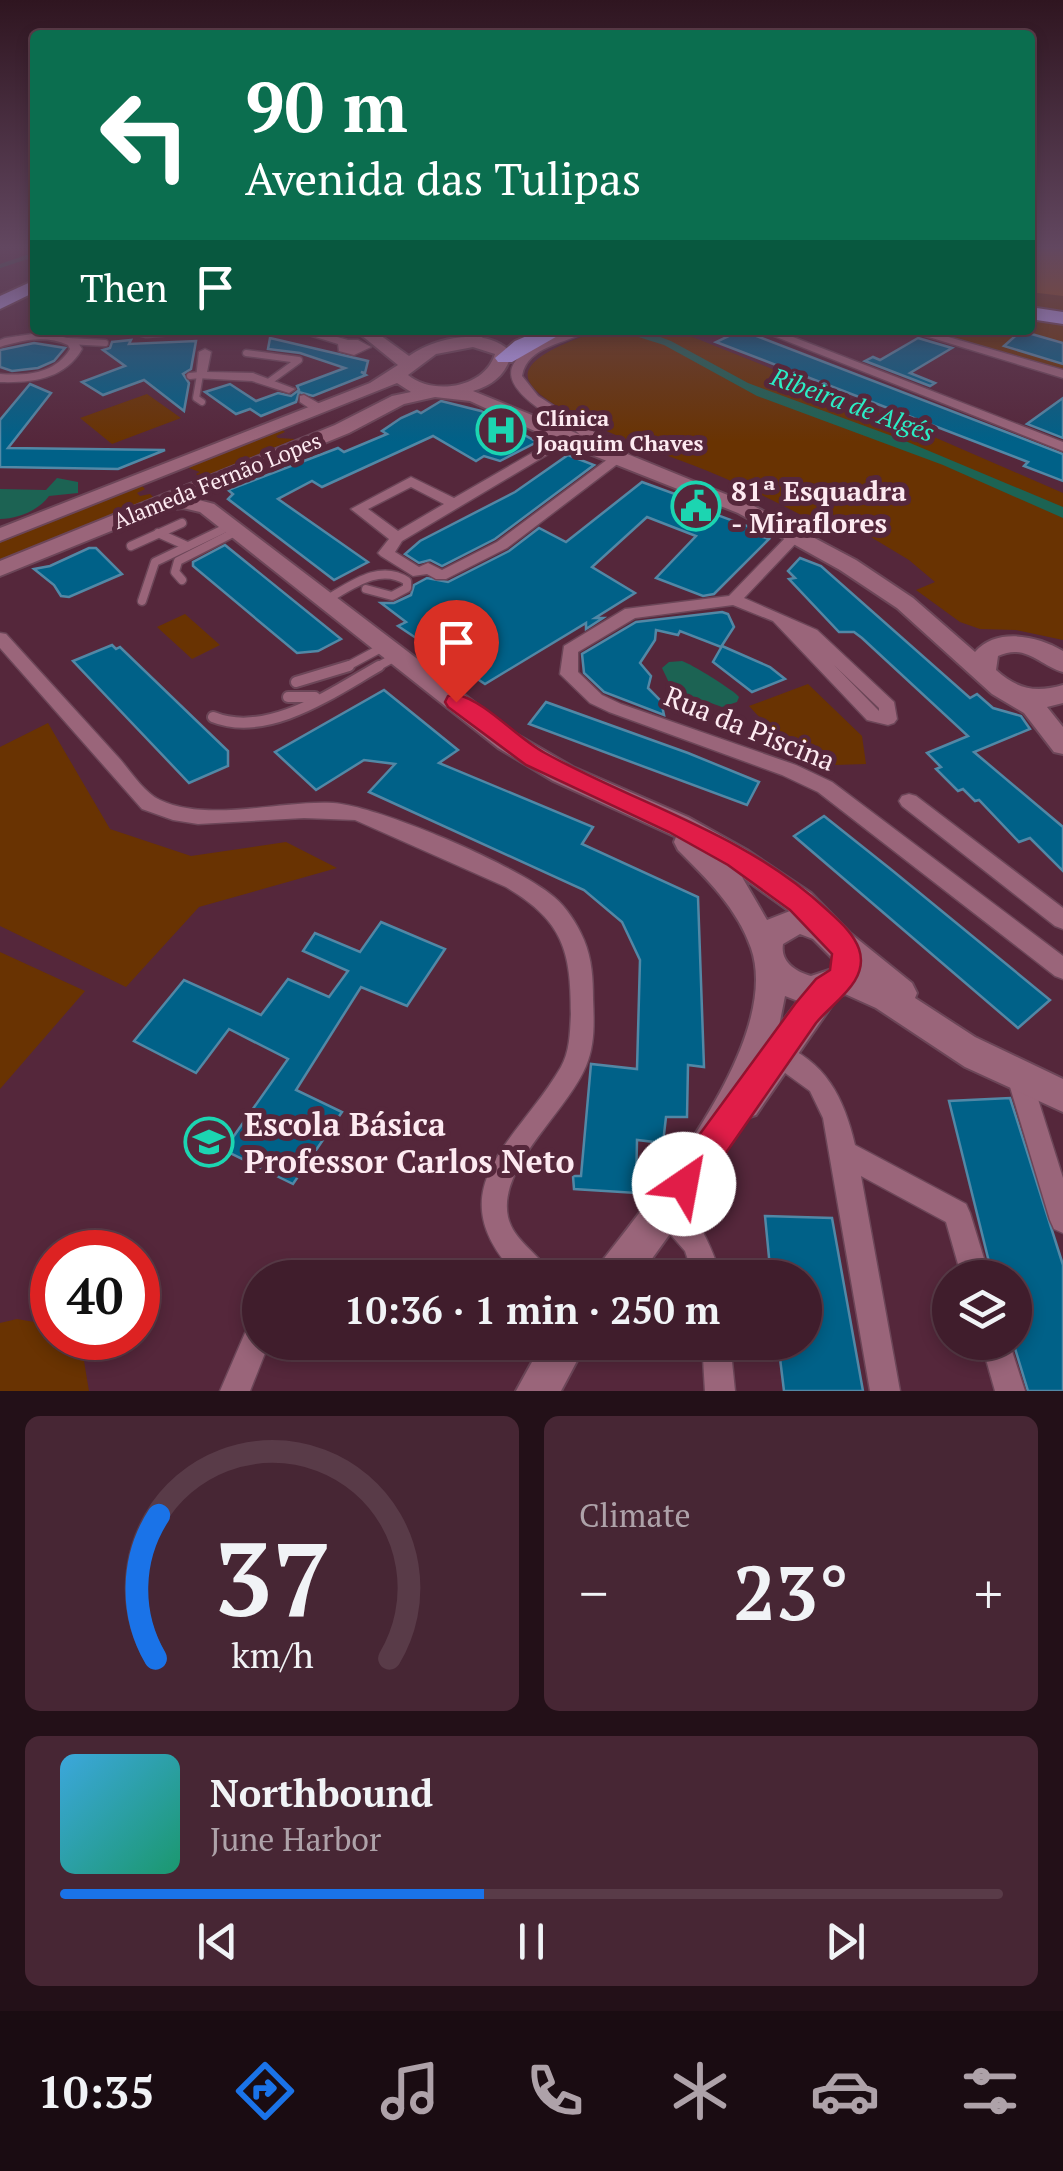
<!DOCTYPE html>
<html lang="en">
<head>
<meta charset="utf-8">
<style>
	:root { --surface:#401d2c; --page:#472634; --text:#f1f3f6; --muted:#aea2a9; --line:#593b48; --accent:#1a73e8 }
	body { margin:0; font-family:"PT Serif",serif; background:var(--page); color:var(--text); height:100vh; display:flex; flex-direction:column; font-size:38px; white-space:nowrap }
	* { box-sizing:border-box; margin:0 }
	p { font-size:32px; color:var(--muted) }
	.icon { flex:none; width:55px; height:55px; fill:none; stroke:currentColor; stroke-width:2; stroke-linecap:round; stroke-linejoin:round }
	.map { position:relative; height:1391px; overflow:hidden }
	.drawer { display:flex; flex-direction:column; gap:25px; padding:25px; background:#231018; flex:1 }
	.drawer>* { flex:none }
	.banner { position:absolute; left:30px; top:30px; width:1005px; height:305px; border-radius:10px; box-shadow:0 5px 15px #0003,0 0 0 2px var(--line); background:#0b6e4f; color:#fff; overflow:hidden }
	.buttons { position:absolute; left:932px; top:1260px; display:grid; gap:20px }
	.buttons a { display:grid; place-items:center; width:100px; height:100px; border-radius:50%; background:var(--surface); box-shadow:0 5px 15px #0003,0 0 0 2px var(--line); font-size:50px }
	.speed { position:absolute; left:30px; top:1230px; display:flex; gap:20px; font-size:50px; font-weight:700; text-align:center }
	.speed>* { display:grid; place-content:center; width:130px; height:130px; border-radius:50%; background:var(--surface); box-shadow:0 5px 15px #0003,0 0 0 2px var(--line); line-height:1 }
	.speed .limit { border:15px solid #d22; background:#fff; color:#111 }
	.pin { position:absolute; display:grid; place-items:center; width:85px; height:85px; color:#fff; margin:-102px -42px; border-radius:50% 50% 50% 0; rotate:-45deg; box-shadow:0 0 10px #0007 }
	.pin .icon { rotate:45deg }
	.me { position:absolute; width:110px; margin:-55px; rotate:33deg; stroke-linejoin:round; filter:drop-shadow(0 0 8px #0008) }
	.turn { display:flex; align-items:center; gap:35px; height:210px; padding:0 50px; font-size:45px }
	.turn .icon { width:130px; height:130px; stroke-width:2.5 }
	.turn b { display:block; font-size:70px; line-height:85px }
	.then { display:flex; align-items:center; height:95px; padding:0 50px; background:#0003; gap:20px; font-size:38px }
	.big { font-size:75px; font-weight:800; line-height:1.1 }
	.drawer .card { flex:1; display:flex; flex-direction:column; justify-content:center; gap:15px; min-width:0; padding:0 35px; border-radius:15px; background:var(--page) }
	.drawer .dial { align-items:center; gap:0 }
	.dial svg { height:260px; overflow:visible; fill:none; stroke:var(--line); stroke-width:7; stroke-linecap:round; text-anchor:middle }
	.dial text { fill:var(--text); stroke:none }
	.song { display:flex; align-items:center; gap:30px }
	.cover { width:120px; height:120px; border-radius:15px; background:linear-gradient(135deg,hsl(200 70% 55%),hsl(160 70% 35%)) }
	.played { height:10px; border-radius:5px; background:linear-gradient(90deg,var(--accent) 45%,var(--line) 45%) }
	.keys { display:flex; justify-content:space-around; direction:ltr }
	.heat { display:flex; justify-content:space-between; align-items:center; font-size:55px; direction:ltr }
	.drawer .tiles { flex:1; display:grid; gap:25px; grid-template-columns:1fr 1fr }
	.card:last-child { grid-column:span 2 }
	.trip { position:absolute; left:242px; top:1260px; width:580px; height:100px; border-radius:50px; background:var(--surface); box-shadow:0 5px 15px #0003,0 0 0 2px var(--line); font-weight:800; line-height:100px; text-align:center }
	.tabs { display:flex; height:160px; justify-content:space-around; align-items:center; background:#1a0c12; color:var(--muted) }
	.tabs .icon { width:70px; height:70px }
	.tabs .selected { color:var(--accent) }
	.tabs b { font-size:45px; color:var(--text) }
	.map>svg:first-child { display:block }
</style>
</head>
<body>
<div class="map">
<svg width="1063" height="1391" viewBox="0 0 1063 1391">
	<rect width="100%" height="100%" fill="#55273b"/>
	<g fill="#693302">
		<path d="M1030,248H1063V370L925,330H1030Z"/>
		<path d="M600,330H675L835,394L1063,493V640L1016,630L980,629L960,622L916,590L935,582L909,560L846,522L828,530C790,508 751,489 710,472C678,458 536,412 528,378C523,355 583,337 600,330Z"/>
		<path d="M147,394L181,418L112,444L80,418Z"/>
		<path d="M281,429L285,432L276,436L278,438L295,439L201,478L196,474L200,472L186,467Z"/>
		<path d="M141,485L145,489L137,493L140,496L150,494L154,498L0,561V542Z"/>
		<path d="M185,614L220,645L192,659L157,627Z"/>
		<path d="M808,684L862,736L866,764L804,766L749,706Z"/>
		<path d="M48,723L110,829L191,856L286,842L337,868L199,907L126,987L0,926V747Z"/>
		<path d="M0,952L85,991L0,1089Z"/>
		<path d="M17,1319L52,1325V1338H70L83,1355L89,1391H0V1323Z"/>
	</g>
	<path fill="#974c04" d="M1030,248H1063V296L1030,292Z"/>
	<g fill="#1c6353">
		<path d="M616,330H642L671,341L748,383L903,440L1063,507V518L943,465L757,396L664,345Z"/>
		<path d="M57,478L78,482V493L49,496C39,510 18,519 0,519V489L46,490Z"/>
		<path d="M682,661C690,663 735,691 739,697L737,702L722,707L672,689L662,668L669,662Z"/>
	</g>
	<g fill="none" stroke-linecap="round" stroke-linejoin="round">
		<g stroke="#1c6353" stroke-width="4">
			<path d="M29,251L35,249"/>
			<path d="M0,266L33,255"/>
		</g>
	</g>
	<g fill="#006188" stroke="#5288a6" stroke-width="2.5">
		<path d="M741,330L1063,454V481L1024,466L1028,462L716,342Z"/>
		<path d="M1021,331L1063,343V364L1004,346Z"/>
		<path d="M270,338L368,361L365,373L361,372L366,375L313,396L299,392L296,402L261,416L250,409L236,414L205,392L230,384L256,401L278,393L291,396L299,390L297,386L345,368L300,353L268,349Z"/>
		<path d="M918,338L952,348L910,373L935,383L930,386L865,361L873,357L880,360Z"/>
		<path d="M131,340L129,344L196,341L191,369L183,374L189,383L184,411L144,380L103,395L82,382L125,366L103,350L110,348L112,342Z"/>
		<path d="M34,343L65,348L54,361L38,368L12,371L0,367V350Z"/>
		<path d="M30,384L51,393L8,448L165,450L118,469L0,467V420Z"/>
		<path d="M1063,398V438L1027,424Z"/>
		<path d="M441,401L481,411L537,442L500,461L484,456L476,461L433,436L322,487L312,481L278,499L368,562L334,580L228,499L233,494L228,490L338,448L344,452L387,434L382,431L401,418L417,411L421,413Z"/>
		<path d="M568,455L594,465L495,539L442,566L430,560L419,563L405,554L420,541L515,492Z"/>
		<path d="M642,482L705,505L701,509L766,533L763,537L769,539L714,594L703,596L656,578L696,536L647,517L592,567L635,593L595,618H603L586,629V623L485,684L398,626L406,622L381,603H394L411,595L414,585L427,578L448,582L509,551L539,528L566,542Z"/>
		<path d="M225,545L341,639L318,651L297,653L193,566V562Z"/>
		<path d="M89,548H96L122,574L69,597L61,596L54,585L34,569L50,566Z"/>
		<path d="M800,558L821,566L970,698L977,694L993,708L1021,716L1030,729L974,752L1063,827V871L1030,838L1019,842L979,800L975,801L963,789L958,791L936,769L941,767L927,753L968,736L862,638L854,632H839L789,579L795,578L788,571Z"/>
		<path d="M722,612L728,614L734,627L721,647L680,631L678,635L656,630L655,640L640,663L651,676L648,688L661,701L664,715L604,692L584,673L582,654L636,622Z"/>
		<path d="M112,645L116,649L120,647L228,751V766L189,783L73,661Z"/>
		<path d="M722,646L770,667L785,679L752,692L713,662Z"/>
		<path d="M384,690L458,750L439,763L593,827L582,844L698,897L704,1067L688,1065L687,1117H666L663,1143L637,1140L636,1193L574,1189L573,1176H581L591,1064L637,1069L640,960L622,922L584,890L369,792L395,764L364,760L316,790L275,752Z"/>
		<path d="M546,702L688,753L759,782L747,805L529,724Z"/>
		<path d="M824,816L893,871L1050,1000L1018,1028L794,836Z"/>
		<path d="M381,922L445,949L407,1006L361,987L296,1090L342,1112L293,1184L224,1150L288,1059L229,1029L196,1073L134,1041L184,980L261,1015L288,979L329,997L348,971L303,951L315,933L360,952Z"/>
		<path d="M1010,1098L1063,1265V1391H1028L1013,1342L1015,1278H993L949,1101Z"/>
		<path d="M765,1216L832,1218L863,1391H784L778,1342H805V1278H771Z"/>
	</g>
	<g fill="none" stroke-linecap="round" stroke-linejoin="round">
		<g stroke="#6c4658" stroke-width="9">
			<g id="lane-far2">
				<path d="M68,341L105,343"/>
				<path d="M246,353L299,360L270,381"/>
				<path d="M190,376L200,375L196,398L202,402"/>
			</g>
		</g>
		<g stroke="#6c4658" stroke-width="11">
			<g id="lane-far1">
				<path d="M158,533L187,546"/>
				<path d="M131,546L182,523"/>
				<path d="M182,580L175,572L178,561L237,531"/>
				<path d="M326,600C351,586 379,563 407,581V588L392,596L366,589"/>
				<path d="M142,601L155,562L230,526"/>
				<path d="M344,668L385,646"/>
				<path d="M375,668L397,656"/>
			</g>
		</g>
		<g stroke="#6c4658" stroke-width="14">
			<g id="lane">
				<path d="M296,682L349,666"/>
				<path d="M288,697H315"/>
				<path d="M213,717C268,739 333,692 379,666"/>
			</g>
		</g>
		<g stroke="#6c4658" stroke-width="3">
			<g id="street">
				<path d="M117,330H206L200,333L146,337Z"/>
				<path d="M293,330H312L348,340H358L371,347L354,355L339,351L338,344Z"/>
				<path d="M464,330H476L486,342L476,344Z"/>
				<path d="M573,330H589C567,344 527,345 522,376L538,396L594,432L601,450L594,454L587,450C586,445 584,439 581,436C573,426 557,421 547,414C479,370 519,350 573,330Z"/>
				<path d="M759,330H775L1063,442V451Z"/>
				<path d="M906,330H924L1063,370V378Z"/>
				<path d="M46,332L77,341L82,349C65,379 32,383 0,382V374C26,376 55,374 70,349L68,345C45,335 23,340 0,347V340L5,338Z"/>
				<path d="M205,349L211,352L207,372L253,373L295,389L289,393L252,381L196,378L199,352Z"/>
				<path d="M304,395L320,404V410H312L300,402V396Z"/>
				<path d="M565,434L570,435V441L402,541L395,552L419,567L428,563L442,570L497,542L612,456H622L624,459L507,548L446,579H436L427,574L413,576L381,556L378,553L389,539L351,509L411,477L454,498ZM411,487L444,504L398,531L368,509Z"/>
				<path d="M795,532L800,533V539L744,598L817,630L894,702L897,719L894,723L888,725L867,720L773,621L733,605L635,618L578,652V672L602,695L621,704L796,765L832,782L1063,956V979L1055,976L818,792L782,775L609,712L590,703L560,674L564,646L625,609L729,596L790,533ZM834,665L879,708V711Z"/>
				<path d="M0,633L6,634C43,675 81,716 118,757C130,770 144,793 160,800C209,823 280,800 333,803C379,806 518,866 554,897C567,908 577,924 584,940C592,959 593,979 593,999C594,1022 595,1045 586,1066C567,1112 497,1167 508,1217C514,1243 542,1254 552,1278H519C433,1189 517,1143 561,1067C570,1051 570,1032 571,1014C571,950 563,921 506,887L355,820L304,818L198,824L173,820L142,809L0,648Z"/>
				<path d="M909,794L916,796L1063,908V929L1055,926L902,806L899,801L902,796Z"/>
				<path d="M778,1043C826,1061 844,1098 855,1145L966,1204L970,1213L990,1278H962L946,1222L861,1176L900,1391H870L823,1118L810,1091L770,1062L766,1054L770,1046Z"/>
				<path d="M1019,1066L1027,1069L1031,1077L1063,1178V1233L1054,1229L1050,1220L1007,1077L1011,1069Z"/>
				<path d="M665,1196C698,1209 711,1247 722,1278H694L685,1251L656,1218L652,1209L656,1200Z"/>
				<path d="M255,1329L260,1331V1342L269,1343L250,1391H220L245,1333Z"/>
				<path d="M702,1342H730L735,1391H705Z"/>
				<path d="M981,1342H1009L1025,1391H995Z"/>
			</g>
		</g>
		<g stroke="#6c4658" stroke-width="4">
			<g id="secondary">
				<path d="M355,330H373L409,356C437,337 486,326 512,353C506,374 494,385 473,391L752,505L856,560L913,598L975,652C997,627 1038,636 1063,651V672C1039,665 1026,643 998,656L996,670C1017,689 1035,693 1063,685V703L1047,707L1063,727V754L1054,752L1024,713L992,694L897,608L840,570L738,513L554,440L470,401L435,397L404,404L349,433L191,498L214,504L516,734L573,767L688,817L747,850L811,893L850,933L912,983L917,993L915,998L975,1037L1063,1079V1112L965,1067L876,1008L845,994L837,998L756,1115L743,1119L706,1184L638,1278H595L600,1264C653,1195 783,1040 751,948C737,908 707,879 678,850L674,842L676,837L553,781L498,748L200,512L183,508L163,510L0,576V561L335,425L392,396L411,392L397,383L0,541V528L370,383L398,365ZM473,347L495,354C485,388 433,396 408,375L436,354ZM742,877L789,911H790L767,920ZM800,934L813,939L833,959L832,969L811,976C796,972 780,962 783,944ZM785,996L798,1001L779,1026Z"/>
				<path d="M543,1342H587L561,1391H516Z"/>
			</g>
		</g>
		<g stroke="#6c4658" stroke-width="4">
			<g id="highway">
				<path d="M35,280V292L0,309V296Z"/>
				<path d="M1030,307L1063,312V324L1030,319Z"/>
				<path d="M541,330H568L512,362H498L495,358L515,341Z"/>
			</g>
		</g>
		<use href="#lane-far2" stroke="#9a657a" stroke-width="6"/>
		<use href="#lane-far1" stroke="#9a657a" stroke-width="8"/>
		<use href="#lane" stroke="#9a657a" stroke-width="10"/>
		<use href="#street" fill="#9a657a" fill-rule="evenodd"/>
		<use href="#secondary" fill="#9a657a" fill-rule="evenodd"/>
		<use href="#highway" fill="#b8a4f8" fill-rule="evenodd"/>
	</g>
	<linearGradient id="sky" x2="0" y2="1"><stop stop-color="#2f1520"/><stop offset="0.56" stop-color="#624760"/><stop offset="1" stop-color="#624760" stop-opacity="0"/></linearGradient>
	<rect width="1063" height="442" fill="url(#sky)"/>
	<path fill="#e11d48" stroke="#92132f" stroke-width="2.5" d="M456,694C489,703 515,737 545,753C639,805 744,833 825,908C838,920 853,932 859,949C870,981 833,1002 816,1023L696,1196L684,1201L672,1196L667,1184L672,1172L795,1004L816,979L830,970L832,954L790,910L728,865L669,832L526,765L448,707L445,702L448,696Z"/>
	<defs>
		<g id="hospital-ring" transform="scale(2.5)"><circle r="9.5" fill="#55273b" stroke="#1cd5b1" stroke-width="1.5"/><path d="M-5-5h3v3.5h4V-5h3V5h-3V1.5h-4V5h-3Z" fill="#1cd5b1"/></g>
		<g id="civic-ring" transform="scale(2.5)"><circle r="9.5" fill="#55273b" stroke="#1cd5b1" stroke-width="1.5"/><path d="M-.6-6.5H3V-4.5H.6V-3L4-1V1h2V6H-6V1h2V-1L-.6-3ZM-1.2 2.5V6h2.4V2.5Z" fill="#1cd5b1"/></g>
		<g id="school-ring" transform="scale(2.5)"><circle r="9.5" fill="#55273b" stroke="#1cd5b1" stroke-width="1.5"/><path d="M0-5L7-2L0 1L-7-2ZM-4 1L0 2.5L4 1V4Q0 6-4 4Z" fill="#1cd5b1"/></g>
	</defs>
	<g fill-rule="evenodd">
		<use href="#hospital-ring" x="501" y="430"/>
		<use href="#civic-ring" x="696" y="506"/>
		<use href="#school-ring" x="209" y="1142"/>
	</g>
	<g text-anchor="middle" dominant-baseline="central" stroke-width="10" stroke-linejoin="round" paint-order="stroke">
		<g font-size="22" font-weight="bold" fill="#fdeaf1" stroke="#55273b" text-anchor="start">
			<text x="536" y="417">Clínica<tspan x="536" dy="25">Joaquim Chaves</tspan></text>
		</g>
		<g font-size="22" fill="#fdeaf1" stroke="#55273b">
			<text transform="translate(217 480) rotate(-22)">Alameda Fernão Lopes</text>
		</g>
		<g font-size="25" font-style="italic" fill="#2cecc5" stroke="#55273b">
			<text transform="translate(853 404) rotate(20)">Ribeira de Algés</text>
		</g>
		<g font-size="28" font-weight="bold" fill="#fdeaf1" stroke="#55273b" text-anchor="start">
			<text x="731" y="490">81ª Esquadra<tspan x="731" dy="32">- Miraflores</tspan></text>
		</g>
		<g font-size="28" fill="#fdeaf1" stroke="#55273b">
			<text transform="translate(750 728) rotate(22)">Rua da Piscina</text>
		</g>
		<g font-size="32" font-weight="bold" fill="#fdeaf1" stroke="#55273b" text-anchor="start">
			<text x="244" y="1124">Escola Básica<tspan x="244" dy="37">Professor Carlos Neto</tspan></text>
		</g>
	</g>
</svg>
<div class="buttons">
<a><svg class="icon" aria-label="layers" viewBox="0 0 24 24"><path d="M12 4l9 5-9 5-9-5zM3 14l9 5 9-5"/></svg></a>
</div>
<div class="speed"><div class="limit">40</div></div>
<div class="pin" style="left:456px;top:702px;background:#d93025"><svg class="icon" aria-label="arrive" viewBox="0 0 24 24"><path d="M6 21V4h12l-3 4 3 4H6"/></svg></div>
<svg class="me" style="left:684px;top:1184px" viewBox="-20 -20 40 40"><circle r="19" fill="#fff"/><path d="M0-13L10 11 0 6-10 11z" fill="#e11d48"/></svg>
<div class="trip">10:36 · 1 min · 250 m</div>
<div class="banner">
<div class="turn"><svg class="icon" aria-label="left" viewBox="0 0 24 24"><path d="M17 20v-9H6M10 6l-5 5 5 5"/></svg><div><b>90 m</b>Avenida das Tulipas</div></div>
<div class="then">Then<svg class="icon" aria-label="arrive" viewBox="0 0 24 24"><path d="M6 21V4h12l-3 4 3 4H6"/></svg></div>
</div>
</div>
<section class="drawer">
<div class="tiles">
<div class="card dial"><svg viewBox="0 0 100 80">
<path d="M14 69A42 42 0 1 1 86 69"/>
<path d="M14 69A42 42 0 0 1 15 25" stroke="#1a73e8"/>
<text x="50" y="56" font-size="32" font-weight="700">37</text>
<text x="50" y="72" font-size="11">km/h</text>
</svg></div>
<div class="card"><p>Climate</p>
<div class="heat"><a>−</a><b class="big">23°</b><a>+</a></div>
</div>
<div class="card">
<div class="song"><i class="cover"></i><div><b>Northbound</b><p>June Harbor</p></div></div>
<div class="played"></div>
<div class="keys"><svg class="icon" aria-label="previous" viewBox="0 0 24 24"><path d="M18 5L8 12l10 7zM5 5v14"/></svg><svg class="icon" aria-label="pause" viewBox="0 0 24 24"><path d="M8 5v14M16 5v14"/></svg><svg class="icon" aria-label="next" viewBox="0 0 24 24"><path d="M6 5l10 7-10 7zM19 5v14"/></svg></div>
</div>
</div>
</section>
<nav class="tabs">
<b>10:35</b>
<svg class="icon selected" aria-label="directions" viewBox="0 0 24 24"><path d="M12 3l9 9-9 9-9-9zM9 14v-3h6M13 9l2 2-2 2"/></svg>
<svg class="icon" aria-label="music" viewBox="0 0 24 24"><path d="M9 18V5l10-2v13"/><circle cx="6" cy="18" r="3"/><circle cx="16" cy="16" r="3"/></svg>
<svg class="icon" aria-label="phone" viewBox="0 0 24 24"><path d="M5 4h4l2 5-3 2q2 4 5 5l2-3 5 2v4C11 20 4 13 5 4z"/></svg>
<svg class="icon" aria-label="climate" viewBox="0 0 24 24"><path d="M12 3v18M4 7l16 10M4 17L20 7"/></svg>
<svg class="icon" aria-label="car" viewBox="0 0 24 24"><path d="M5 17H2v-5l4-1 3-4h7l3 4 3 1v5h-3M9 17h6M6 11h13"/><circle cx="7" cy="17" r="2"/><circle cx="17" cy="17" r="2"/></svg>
<svg class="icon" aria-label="filters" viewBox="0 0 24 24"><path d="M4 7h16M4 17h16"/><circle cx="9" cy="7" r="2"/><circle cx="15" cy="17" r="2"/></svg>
</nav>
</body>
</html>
